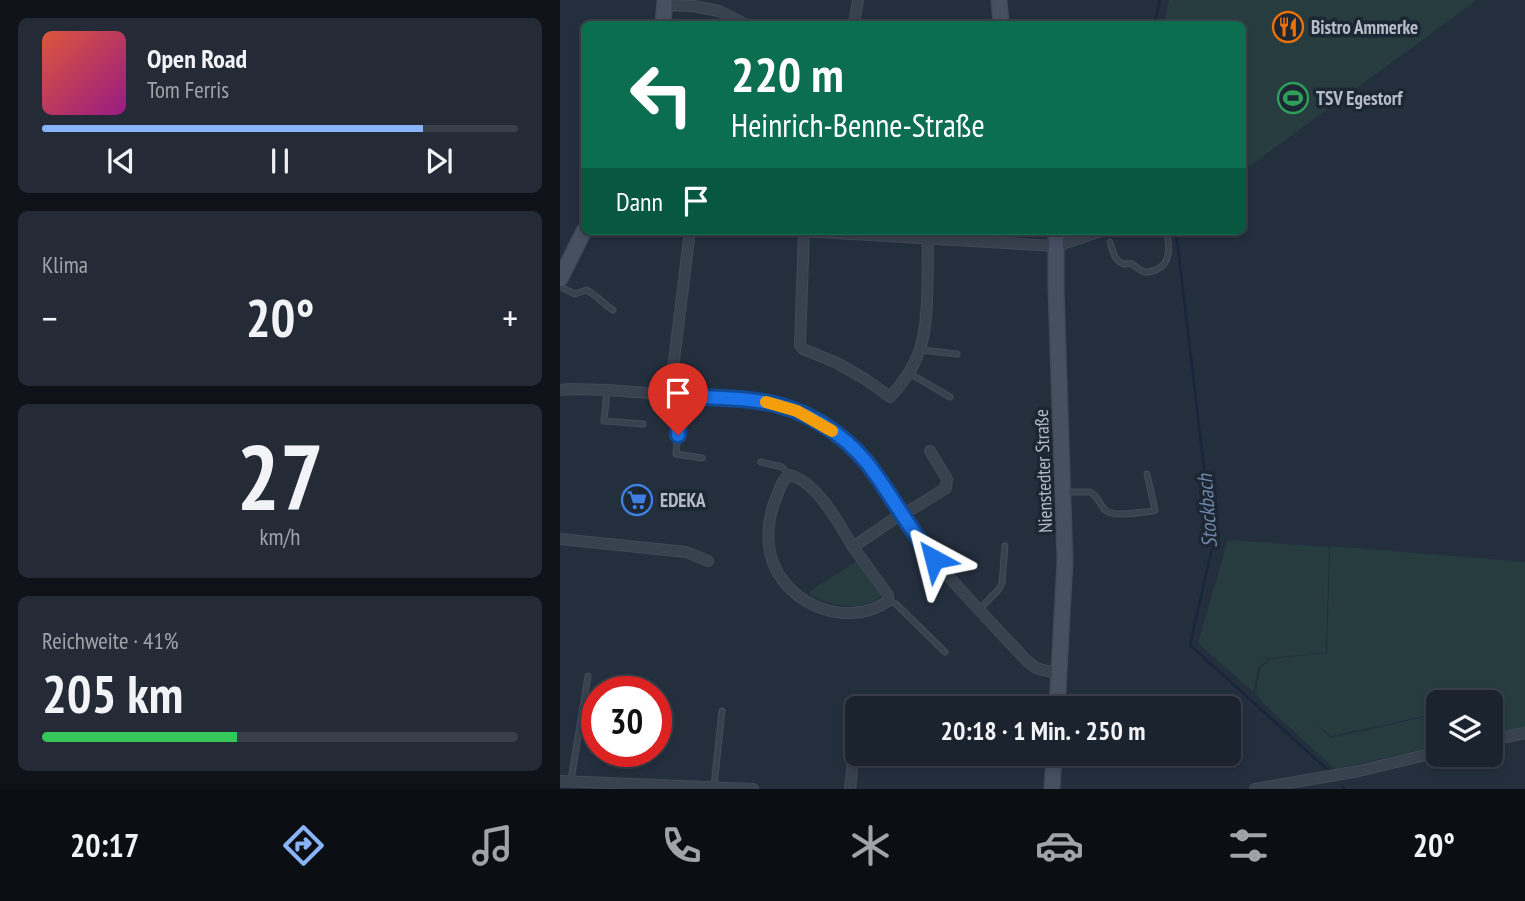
<!DOCTYPE html>
<html lang="de">
<head>
<meta charset="utf-8">
<style>
	:root { --surface:#1b232e; --page:#242b36; --text:#f1f3f6; --muted:#a0a4aa; --line:#39404a; --accent:#8ab4f8 }
	body { margin:0; font-family:"PT Sans Narrow",sans-serif; background:var(--page); color:var(--text); height:100vh; display:flex; flex-direction:column; font-size:26px; white-space:nowrap }
	* { box-sizing:border-box; margin:0 }
	p { font-size:23px; color:var(--muted) }
	.icon { flex:none; width:38px; height:38px; fill:none; stroke:currentColor; stroke-width:2; stroke-linecap:round; stroke-linejoin:round }
	.map { position:relative; flex:1; overflow:hidden }
	.drawer { display:flex; flex-direction:column; gap:18px; padding:18px; background:#0f1319; width:560px }
	.drawer>* { flex:none }
	.banner { position:absolute; left:21px; top:21px; width:665px; height:214px; border-radius:10px; box-shadow:0 4px 10px #0003,0 0 0 2px var(--line); background:#0b6e4f; color:#fff; overflow:hidden }
	.controls { position:absolute; left:866px; top:690px; display:grid; gap:14px }
	.controls a { display:grid; place-items:center; width:77px; height:77px; border-radius:10px; background:var(--surface); box-shadow:0 4px 10px #0003,0 0 0 2px var(--line); font-size:35px }
	.speed { position:absolute; left:21px; top:676px; display:flex; gap:14px; font-size:35px; font-weight:700; text-align:center }
	.speed>* { display:grid; place-content:center; width:91px; height:91px; border-radius:50%; background:var(--surface); box-shadow:0 4px 10px #0003,0 0 0 2px var(--line); line-height:1 }
	.speed .limit { border:10px solid #d22; background:#fff; color:#111 }
	.pin { position:absolute; display:grid; place-items:center; width:60px; height:60px; color:#fff; margin:-72px -30px; border-radius:50% 50% 50% 0; rotate:-45deg; box-shadow:0 0 7px #0007 }
	.pin .icon { rotate:45deg }
	.me { position:absolute; width:77px; margin:-38px; rotate:322deg; stroke-linejoin:round; filter:drop-shadow(0 0 5px #0008) }
	.turn { display:flex; align-items:center; gap:24px; height:147px; padding:0 35px; font-size:32px }
	.turn .icon { width:91px; height:91px; stroke-width:2.5 }
	.turn b { display:block; font-size:49px; line-height:60px }
	.then { display:flex; align-items:center; height:66px; padding:0 35px; background:#0003; gap:14px; font-size:26px }
	.big { font-size:52px; font-weight:800; line-height:1.1 }
	.drawer .widget { flex:1; display:flex; flex-direction:column; justify-content:center; gap:10px; min-width:0; padding:0 24px; border-radius:10px; background:var(--page) }
	.drawer .dial { align-items:center; gap:0 }
	.dial b { font-size:91px; line-height:1 }
	.song { display:flex; align-items:center; gap:21px }
	.cover { width:84px; height:84px; border-radius:10px; background:linear-gradient(135deg,hsl(10 70% 55%),hsl(310 70% 35%)) }
	.played { height:7px; border-radius:4px; background:linear-gradient(90deg,var(--accent) 80%,var(--line) 80%) }
	.keys { display:flex; justify-content:space-around; direction:ltr }
	.heat { display:flex; justify-content:space-between; align-items:center; font-size:38px; direction:ltr }
	.charge { height:10px; border-radius:5px; background:linear-gradient(90deg,#34c759 41%,var(--line) 0) }
	.trip { position:absolute; left:285px; top:696px; width:396px; height:70px; border-radius:10px; background:var(--surface); box-shadow:0 4px 10px #0003,0 0 0 2px var(--line); font-weight:800; line-height:70px; text-align:center }
	.dock { display:flex; height:112px; justify-content:space-around; align-items:center; background:#0b0e12; color:var(--muted) }
	.dock .icon { width:49px; height:49px }
	.dock .selected { color:var(--accent) }
	.dock b { font-size:32px; color:var(--text) }
	main { display:flex; flex:1; min-height:0 }
	.map>svg:first-child { display:block }
</style>
</head>
<body>
<main>
<section class="drawer">
<div class="widget">
<div class="song"><i class="cover"></i><div><b>Open Road</b><p>Tom Ferris</p></div></div>
<div class="played"></div>
<div class="keys"><svg class="icon" aria-label="previous" viewBox="0 0 24 24"><path d="M18 5L8 12l10 7zM5 5v14"/></svg><svg class="icon" aria-label="pause" viewBox="0 0 24 24"><path d="M8 5v14M16 5v14"/></svg><svg class="icon" aria-label="next" viewBox="0 0 24 24"><path d="M6 5l10 7-10 7zM19 5v14"/></svg></div>
</div>
<div class="widget"><p>Klima</p>
<div class="heat"><a>−</a><b class="big">20°</b><a>+</a></div>
</div>
<div class="widget dial"><b>27</b><p>km/h</p></div>
<div class="widget"><p>Reichweite · 41%</p><b class="big">205 km</b><div class="charge"></div></div>
</section>
<div class="map">
<svg width="965" height="789" viewBox="0 0 965 789">
	<rect width="100%" height="100%" fill="#242f3e"/>
	<g fill="#263c3f">
		<path d="M609,0H917L683,171L682,24H604Z"/>
		<path d="M668,540L769,547L766,652L709,658L698,668L693,692L638,643Z"/>
		<path d="M770,546L965,562V727L931,734V702H878V713L771,736L754,722L771,738L878,714V746L775,769L704,704L695,693L700,669L710,659L767,653Z"/>
		<path d="M297,561L321,592L320,597C300,613 270,605 250,595V591Z"/>
	</g>
	<g fill="none" stroke-linecap="round" stroke-linejoin="round">
		<g stroke="#17263c" stroke-width="2.5">
			<path d="M594,24L600,0"/>
			<path d="M616,231L653,544L630,645L769,771"/>
			<path d="M782,786L784,789"/>
		</g>
		<g stroke="#414a57" stroke-width="7">
			<g id="service">
				<path d="M550,242C553,251 554,262 565,264C567,264 569,263 571,264C576,265 579,271 585,272C588,273 593,271 596,270C612,263 609,245 607,231"/>
				<path d="M0,287L15,294L26,290C39,296 41,303 53,310"/>
				<path d="M361,350L397,354"/>
				<path d="M349,373L390,397"/>
				<path d="M47,391L44,421L83,424"/>
				<path d="M121,397L116,454L142,458"/>
				<path d="M201,462L222,467L229,475"/>
				<path d="M504,492H530C538,496 539,504 545,510C554,518 581,512 593,511L595,510L587,474"/>
				<path d="M329,601L336,604L385,652"/>
				<path d="M419,610L439,589L442,583L445,546"/>
				<path d="M11,780L28,676"/>
				<path d="M154,786L162,711"/>
			</g>
		</g>
		<g stroke="#414a57" stroke-width="12">
			<g id="minor">
				<path d="M104,5L133,6L159,11L185,24"/>
				<path d="M294,24L298,0"/>
				<path d="M240,231L496,246L541,231"/>
				<path d="M244,231L240,345L243,349L277,363L305,379L330,397C342,384 353,369 359,352C370,323 367,270 368,238"/>
				<path d="M112,377L130,231"/>
				<path d="M0,390L11,389L47,390L198,401C245,410 286,434 315,472C332,495 343,522 361,544C394,585 431,622 466,660L476,668L499,674"/>
				<path d="M0,539L126,552L148,561"/>
				<path d="M293,547C279,524 257,481 229,475C221,481 220,489 216,498C210,513 207,529 209,546C215,600 284,632 328,601V595L293,547L341,514L354,508L386,488L387,479L370,451"/>
				<path d="M931,740L965,733"/>
				<path d="M0,781L193,789"/>
				<path d="M290,789L298,710"/>
				<path d="M695,789L799,771L878,752"/>
			</g>
		</g>
		<g stroke="#414a57" stroke-width="17">
			<g id="secondary">
				<path d="M439,0L441,24"/>
				<path d="M103,24L105,0"/>
				<path d="M496,231V289L505,561L497,709"/>
				<path d="M0,279L24,231"/>
				<path d="M492,789L494,754"/>
			</g>
		</g>
		<use href="#service" stroke="#38414e" stroke-width="4.5"/>
		<use href="#minor" stroke="#38414e" stroke-width="10"/>
		<use href="#secondary" stroke="#465061" stroke-width="14"/>
	</g>
	<g fill="none" stroke-linecap="round" stroke-linejoin="round">
		<g stroke="#114b97" stroke-width="18">
			<path id="route" d="M118,435L121,396C153,398 187,397 218,405C257,415 294,442 316,475C336,503 352,533 374,559"/>
		</g>
		<use href="#route" stroke="#1a73e8" stroke-width="12"/>
		<path stroke="#f59e0b" stroke-width="12" d="M206,402L237,411L272,431"/>
	</g>
	<defs>
		<g id="restaurant-ring" transform="scale(1.575)"><circle r="9.5" fill="#1d2633" stroke="#e8710a" stroke-width="1.5"/><path d="M-5-6h1v4h1v-4h1v4h1v-4h1v5L-1.5 .5V6h-2V.5L-5-1ZM5-6V6H3V1.5H1.5Q1.5-4 5-6Z" fill="#e8710a"/></g>
		<g id="stadium-ring" transform="scale(1.575)"><circle r="9.5" fill="#1d2633" stroke="#2e9e5b" stroke-width="1.5"/><path d="M0-5a6.5 5 0 1 0 0 10a6.5 5 0 1 0 0-10ZM-3.5-1.8h7v3.6h-7Z" fill="#2e9e5b"/></g>
		<g id="supermarket-ring" transform="scale(1.575)"><circle r="9.5" fill="#1d2633" stroke="#3f7fe0" stroke-width="1.5"/><path d="M-6-5.5h2.5l.6 2H6L4.5 2H-2.5L-4.4-4H-6ZM-1.5 3.2a1.3 1.3 0 1 0 .1 0ZM3 3.2a1.3 1.3 0 1 0 .1 0Z" fill="#3f7fe0"/></g>
	</defs>
	<g fill-rule="evenodd">
		<use href="#restaurant-ring" x="728" y="27"/>
		<use href="#stadium-ring" x="733" y="98"/>
		<use href="#supermarket-ring" x="77" y="500"/>
	</g>
	<g text-anchor="middle" dominant-baseline="central" stroke-width="7" stroke-linejoin="round" paint-order="stroke">
		<g font-size="19" font-weight="bold" fill="#b4bcc9" stroke="#1d2633" text-anchor="start">
			<text x="751" y="27">Bistro Ammerke</text>
			<text x="756" y="98">TSV Egestorf</text>
			<text x="100" y="500">EDEKA</text>
		</g>
		<g font-size="19" fill="#b4bcc9" stroke="#1d2633">
			<text transform="translate(483 471) rotate(-92)">Nienstedter Straße</text>
		</g>
		<g font-size="21" font-style="italic" fill="#6d86a8" stroke="#1d2633">
			<text transform="translate(647 511) rotate(-94)">Stockbach</text>
		</g>
	</g>
</svg>
<div class="controls">
<a><svg class="icon" aria-label="layers" viewBox="0 0 24 24"><path d="M12 4l9 5-9 5-9-5zM3 14l9 5 9-5"/></svg></a>
</div>
<div class="speed"><div class="limit">30</div></div>
<div class="pin" style="left:118px;top:435px;background:#d93025"><svg class="icon" aria-label="arrive" viewBox="0 0 24 24"><path d="M6 21V4h12l-3 4 3 4H6"/></svg></div>
<svg class="me" style="left:374px;top:559px" viewBox="-20 -20 40 40"><path d="M0-17L14 15 0 8-14 15z" fill="#1a73e8" stroke="#fff" stroke-width="4"/></svg>
<div class="trip">20:18 · 1 Min. · 250 m</div>
<div class="banner">
<div class="turn"><svg class="icon" aria-label="left" viewBox="0 0 24 24"><path d="M17 20v-9H6M10 6l-5 5 5 5"/></svg><div><b>220 m</b>Heinrich-Benne-Straße</div></div>
<div class="then">Dann<svg class="icon" aria-label="arrive" viewBox="0 0 24 24"><path d="M6 21V4h12l-3 4 3 4H6"/></svg></div>
</div>
</div>
</main>
<nav class="dock">
<b>20:17</b>
<svg class="icon selected" aria-label="directions" viewBox="0 0 24 24"><path d="M12 3l9 9-9 9-9-9zM9 14v-3h6M13 9l2 2-2 2"/></svg>
<svg class="icon" aria-label="music" viewBox="0 0 24 24"><path d="M9 18V5l10-2v13"/><circle cx="6" cy="18" r="3"/><circle cx="16" cy="16" r="3"/></svg>
<svg class="icon" aria-label="phone" viewBox="0 0 24 24"><path d="M5 4h4l2 5-3 2q2 4 5 5l2-3 5 2v4C11 20 4 13 5 4z"/></svg>
<svg class="icon" aria-label="climate" viewBox="0 0 24 24"><path d="M12 3v18M4 7l16 10M4 17L20 7"/></svg>
<svg class="icon" aria-label="car" viewBox="0 0 24 24"><path d="M5 17H2v-5l4-1 3-4h7l3 4 3 1v5h-3M9 17h6M6 11h13"/><circle cx="7" cy="17" r="2"/><circle cx="17" cy="17" r="2"/></svg>
<svg class="icon" aria-label="filters" viewBox="0 0 24 24"><path d="M4 7h16M4 17h16"/><circle cx="9" cy="7" r="2"/><circle cx="15" cy="17" r="2"/></svg>
<b>20°</b>
</nav>
</body>
</html>
